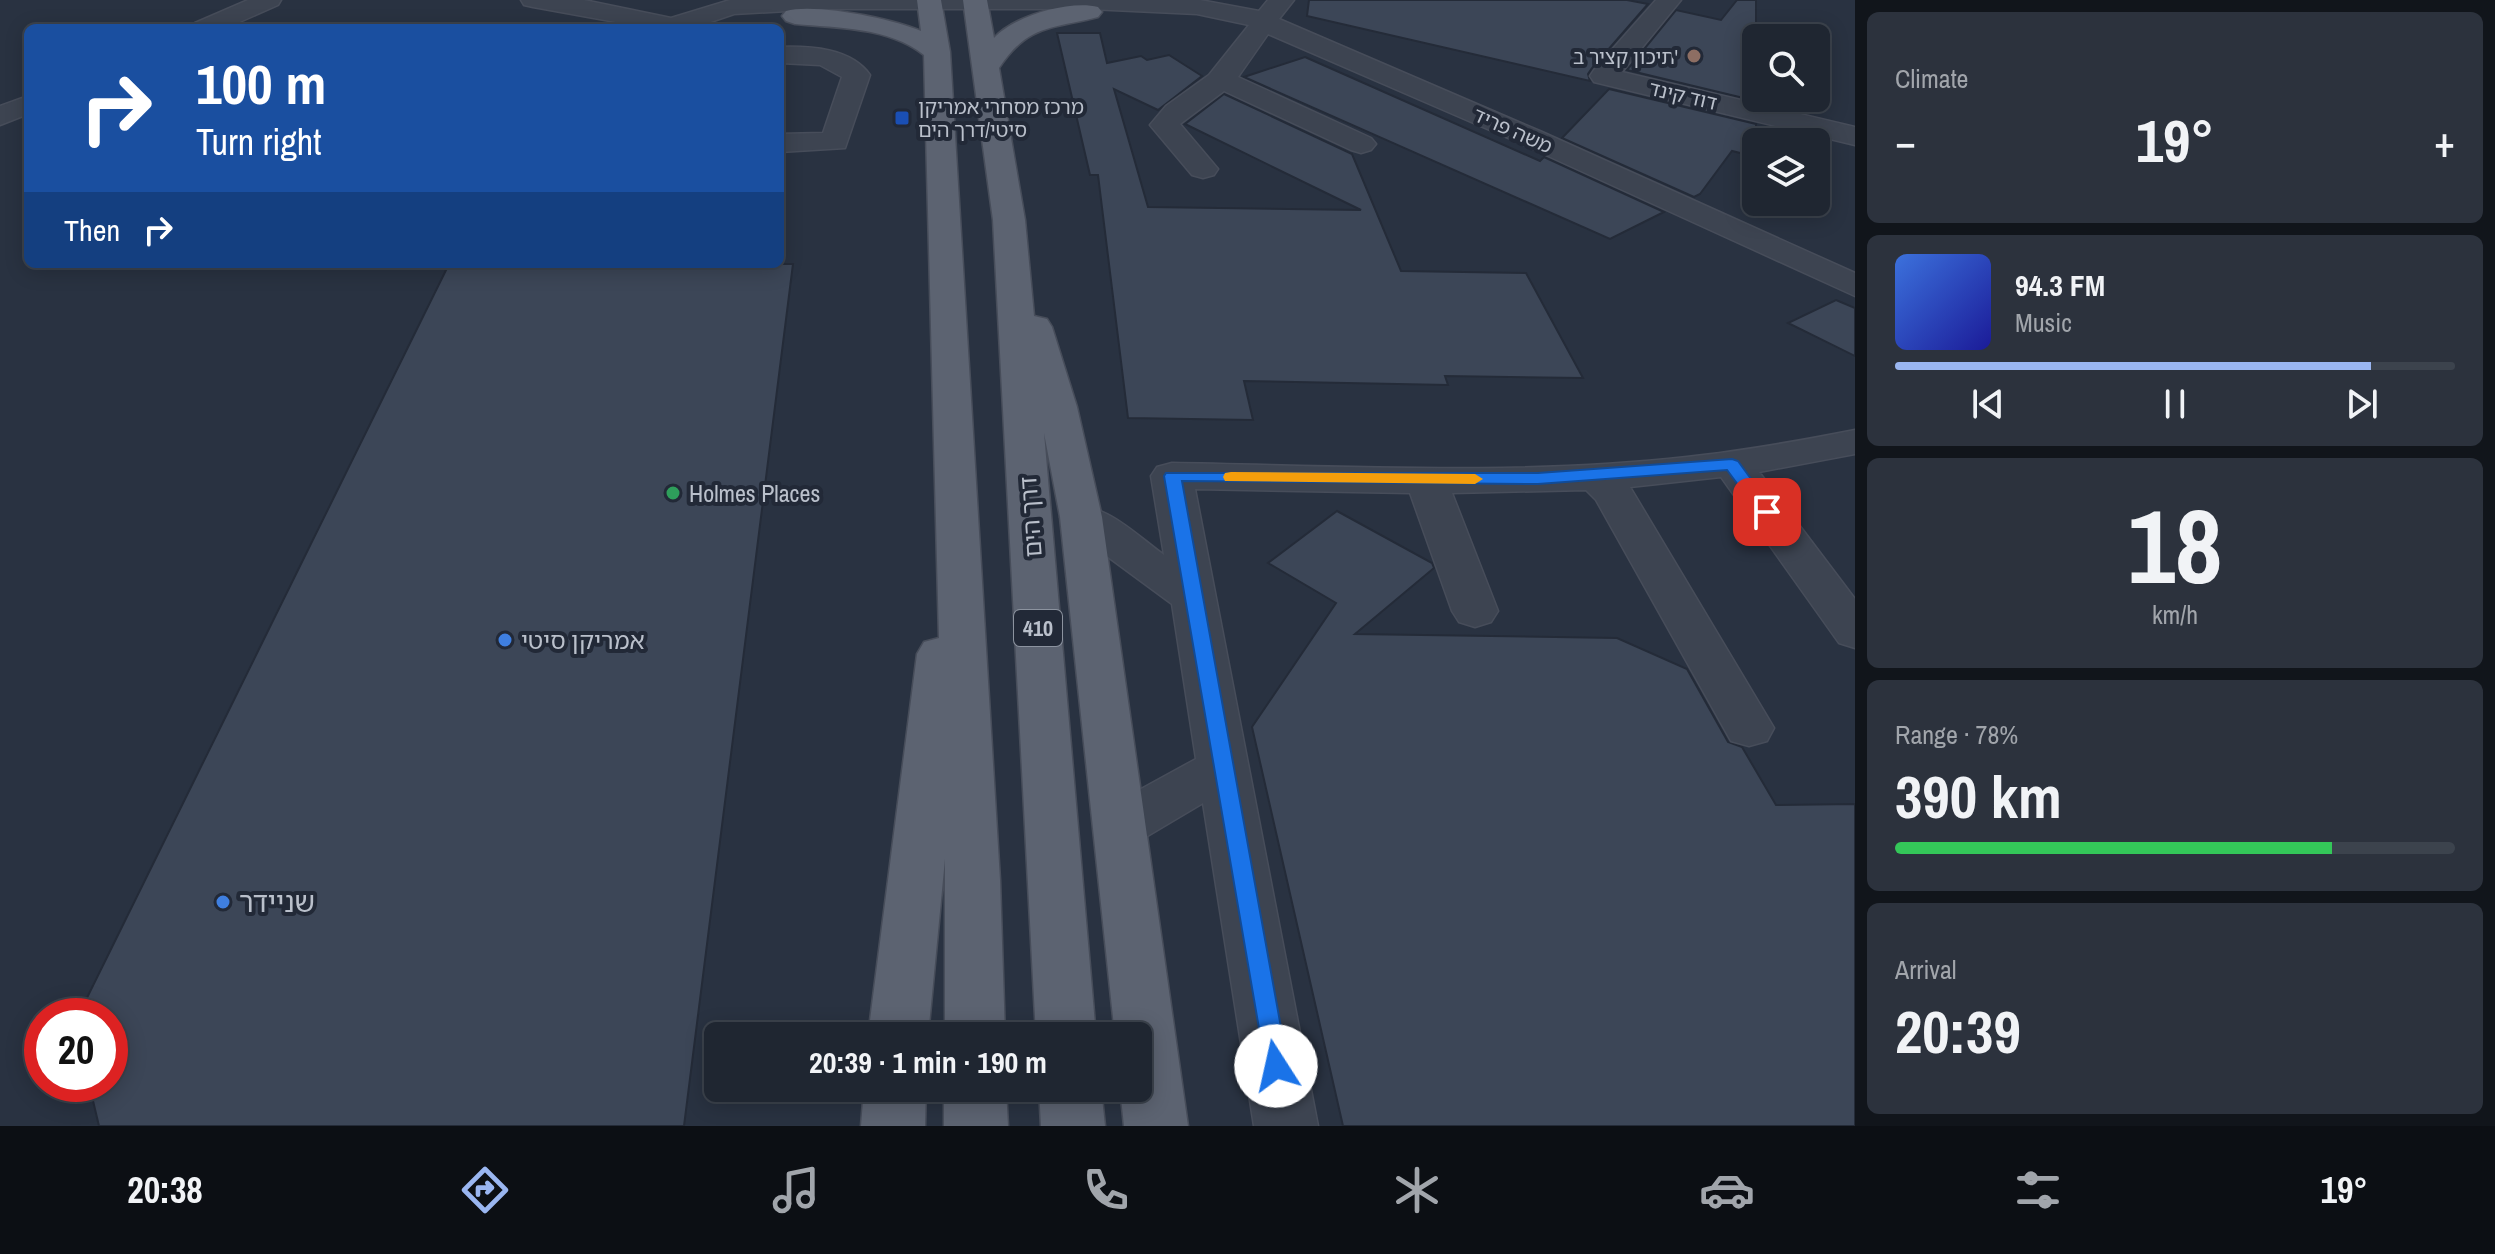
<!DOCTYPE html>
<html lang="en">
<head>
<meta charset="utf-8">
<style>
	:root { --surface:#1f2631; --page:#2c323d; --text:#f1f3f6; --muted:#a1a5ab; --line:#3c434d; --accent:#9ab6f1 }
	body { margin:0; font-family:"Archivo Narrow","Noto Sans Hebrew",sans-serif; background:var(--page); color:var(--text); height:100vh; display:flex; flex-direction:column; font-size:30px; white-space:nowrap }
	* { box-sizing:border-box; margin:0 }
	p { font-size:26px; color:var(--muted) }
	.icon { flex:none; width:44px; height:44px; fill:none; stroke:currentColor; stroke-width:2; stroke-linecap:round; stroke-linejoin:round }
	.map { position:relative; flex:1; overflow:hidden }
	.panel { display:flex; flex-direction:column; gap:12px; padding:12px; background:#11151b; width:640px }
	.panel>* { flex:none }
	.guide { position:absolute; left:24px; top:24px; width:760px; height:244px; border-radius:12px; box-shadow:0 4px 20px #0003,0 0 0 2px var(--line); background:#1a4fa0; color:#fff; overflow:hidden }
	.buttons { position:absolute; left:1742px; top:24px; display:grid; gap:16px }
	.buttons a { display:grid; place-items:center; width:88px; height:88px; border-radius:12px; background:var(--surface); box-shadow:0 4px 20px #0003,0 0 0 2px var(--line); font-size:40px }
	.speed { position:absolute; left:24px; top:998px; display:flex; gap:16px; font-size:40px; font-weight:700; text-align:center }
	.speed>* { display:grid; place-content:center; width:104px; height:104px; border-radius:50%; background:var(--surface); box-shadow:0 4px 20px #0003,0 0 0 2px var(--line); line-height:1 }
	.speed .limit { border:12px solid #d22; background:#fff; color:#111 }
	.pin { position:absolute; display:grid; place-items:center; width:68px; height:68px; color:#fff; margin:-34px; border-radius:16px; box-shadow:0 4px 12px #0006 }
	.me { position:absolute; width:88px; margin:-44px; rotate:350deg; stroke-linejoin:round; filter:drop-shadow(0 0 6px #0008) }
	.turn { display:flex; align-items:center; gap:28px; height:168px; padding:0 40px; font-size:36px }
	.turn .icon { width:104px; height:104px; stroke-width:2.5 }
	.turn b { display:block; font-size:56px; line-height:68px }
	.then { display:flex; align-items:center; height:76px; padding:0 40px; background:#0003; gap:16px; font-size:30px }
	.big { font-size:60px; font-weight:700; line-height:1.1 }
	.panel .tile { flex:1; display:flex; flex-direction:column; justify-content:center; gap:12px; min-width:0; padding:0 28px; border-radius:12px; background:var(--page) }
	.panel .dial { align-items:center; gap:0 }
	.dial b { font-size:104px; line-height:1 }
	.song { display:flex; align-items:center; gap:24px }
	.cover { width:96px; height:96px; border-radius:12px; background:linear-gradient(135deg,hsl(220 70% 55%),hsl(240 70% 35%)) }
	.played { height:8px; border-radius:4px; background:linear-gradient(90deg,var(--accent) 85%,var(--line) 85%) }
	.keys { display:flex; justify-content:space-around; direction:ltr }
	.heat { display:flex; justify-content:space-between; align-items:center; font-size:44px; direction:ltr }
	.charge { height:12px; border-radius:6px; background:linear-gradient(90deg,#34c759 78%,var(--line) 0) }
	.trip { position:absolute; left:704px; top:1022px; width:448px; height:80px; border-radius:12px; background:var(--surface); box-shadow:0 4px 20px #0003,0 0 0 2px var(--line); font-weight:700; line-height:80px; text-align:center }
	.tab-bar { display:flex; height:128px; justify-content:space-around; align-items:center; background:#0c0f14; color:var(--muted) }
	.tab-bar .icon { width:56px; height:56px }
	.tab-bar .current { color:var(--accent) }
	.tab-bar b { font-size:36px; color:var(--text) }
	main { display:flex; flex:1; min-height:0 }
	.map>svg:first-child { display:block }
</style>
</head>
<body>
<main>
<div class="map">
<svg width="1855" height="1126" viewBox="0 0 1855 1126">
	<rect width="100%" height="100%" fill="#293241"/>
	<g fill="#3c4657" stroke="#242b38" stroke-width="2">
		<path d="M1309,0H1627L1648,4L1592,68L1588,74L1590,81L1307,16Z"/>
		<path d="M1737,0H1756V101L1627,70L1676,10L1721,20Z"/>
		<path d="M1057,33H1100L1107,63L1141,56L1147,60L1169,55L1202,76L1158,110L1114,89L1148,207L1361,210L1185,124L1224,94L1352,154L1401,271L1526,273L1583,378L1445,376L1448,385L1244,381L1253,420L1128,418L1098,175H1090Z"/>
		<path d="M1305,57L1540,161L1544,157L1664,212L1610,239L1244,77Z"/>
		<path d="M1609,89L1756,124V157L1732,151L1700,194L1694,197L1562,138Z"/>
		<path d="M449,264H793L684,1126H99L89,1084H110V1016H78Z"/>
		<path d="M1836,300L1855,308V356L1788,323Z"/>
		<path d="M1337,511L1432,563L1434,568L1355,634L1617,638L1687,669L1728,742L1742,747L1776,805L1855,804V1126H1343L1252,727L1336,603L1268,563Z"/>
	</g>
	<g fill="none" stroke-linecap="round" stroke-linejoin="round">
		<g stroke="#474d5a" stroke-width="3">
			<g id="minor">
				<path d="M248,0H281L278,5L226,28H191L195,23Z"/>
				<path d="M521,0H584L671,18L730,0H1200L1259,11L1268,0H1294L1279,19L1542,132L1855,273V296L1522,144L1268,34L1238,77L1371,138L1376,144L1371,150L1361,153L1351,150L1224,91L1180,124L1218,169L1214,175L1203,178L1192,175L1150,125L1166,106L1209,75L1249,25L1197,14L1090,9H823L734,14L693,28H649L533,7L524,5Z"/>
				<path d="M1656,0H1681L1622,72L1855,127V145L1594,82L1590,76L1594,70Z"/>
				<path d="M780,47C810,46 851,48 870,75L845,148L780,152V134L823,133L842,77L820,65L780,63Z"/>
				<path d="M28,96V114L0,125V106Z"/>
				<path d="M1855,430V454L1759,472L1855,599V648L1839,643L1721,477L1630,487L1774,728L1767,741L1749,746L1731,741L1596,500L1586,490L1452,493L1498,611L1491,622L1475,627L1459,622L1452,611L1410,493L1195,489L1318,1126H1254L1203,803L1139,841L1120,847L1101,841L1094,826L1101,811L1196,759L1172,604L1066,526L1060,517L1066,508C1101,498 1136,535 1164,555L1151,476L1157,467L1172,463C1344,466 1516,476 1687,457C1744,451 1799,441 1855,430Z"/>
			</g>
		</g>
		<g stroke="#474d5a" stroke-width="3">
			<g id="major">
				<path d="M917,0H941L950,52L1000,880L1005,1036H945V859L928,1036H868L917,654L924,642L939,638L924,55C889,27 838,28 795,24L786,21L782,16L786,11C816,3 892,19 921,31Z"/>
				<path d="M963,0H987L994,38C1014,16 1069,0 1098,7L1102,12L1098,17C1052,29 1028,24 999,68L1025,220L1034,316L1047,319L1052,327L1077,407L1102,517L1188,1126H1124L1120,1088H1138V1036H1115L1060,517L1044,433L1096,1036H1036L993,220Z"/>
				<path d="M864,1088H926L925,1126H861Z"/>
				<path d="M944,1088H1006L1008,1126H944Z"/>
				<path d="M1039,1088H1101L1105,1126H1041Z"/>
			</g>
		</g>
		<use href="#minor" fill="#3d4451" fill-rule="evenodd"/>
		<use href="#major" fill="#5c6371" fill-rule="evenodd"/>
	</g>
	<path fill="#1a73e8" stroke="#114b97" stroke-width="2" d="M1732,459L1738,461L1773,509L1776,512L1773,516H1761L1727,470L1538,484L1182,481L1288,1066L1285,1075L1276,1078L1267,1075L1164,476L1166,473H1538Z"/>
	<path fill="#f59e0b" d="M1231,472L1475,474L1483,479L1475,484L1225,481L1223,477L1225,473Z"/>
	<circle fill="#8d6e63" stroke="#222937" stroke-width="3" cx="1694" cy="56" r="8"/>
	<rect fill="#1a4fb4" stroke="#222937" stroke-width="3" x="894" y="110" width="16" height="16" rx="4"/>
	<circle fill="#2e9e5b" stroke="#222937" stroke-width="3" cx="673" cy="493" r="8"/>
	<g fill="#3f7fe0" stroke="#222937" stroke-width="3">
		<circle cx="505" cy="640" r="8"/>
		<circle cx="223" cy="902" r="8"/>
	</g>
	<g text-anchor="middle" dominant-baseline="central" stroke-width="8" stroke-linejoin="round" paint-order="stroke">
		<g font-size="20" fill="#bac0cb" stroke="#222937" text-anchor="end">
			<text x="1678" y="56">תיכון קציר ב'</text>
			<text x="918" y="106" text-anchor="start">מרכז מסחרי אמריקן<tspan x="918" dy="23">סיטי/דרך הים</tspan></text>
		</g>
		<g font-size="20" fill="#bac0cb" stroke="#222937">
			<text transform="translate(1683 95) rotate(13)">דוד קינד</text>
			<text transform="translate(1513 130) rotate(24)">משה פריד</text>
		</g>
		<rect fill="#222937" stroke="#8c939f" stroke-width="2" x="1014" y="610" width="48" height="36" rx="6"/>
		<g font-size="22" font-weight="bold" fill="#bac0cb">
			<text x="1038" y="628">410</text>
		</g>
		<g font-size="24" fill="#bac0cb" stroke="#222937" text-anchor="start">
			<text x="689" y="493">Holmes Places</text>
			<text x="521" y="640">אמריקן סיטי</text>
		</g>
		<g font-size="24" fill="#bac0cb" stroke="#222937">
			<text transform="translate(1030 517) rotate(-94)">דרך הים</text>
		</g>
		<g font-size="28" fill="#bac0cb" stroke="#222937" text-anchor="start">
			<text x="239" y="902">שניידר</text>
		</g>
	</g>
</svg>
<div class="buttons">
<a><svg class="icon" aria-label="search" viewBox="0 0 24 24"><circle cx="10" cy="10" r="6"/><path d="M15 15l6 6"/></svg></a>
<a><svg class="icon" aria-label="layers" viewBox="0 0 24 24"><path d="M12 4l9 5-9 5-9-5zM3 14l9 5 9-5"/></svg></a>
</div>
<div class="speed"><div class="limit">20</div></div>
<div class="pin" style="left:1767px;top:512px;background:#d93025"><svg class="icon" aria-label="arrive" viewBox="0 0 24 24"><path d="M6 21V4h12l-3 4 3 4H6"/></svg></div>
<svg class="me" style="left:1276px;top:1066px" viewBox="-20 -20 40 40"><circle r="19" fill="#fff"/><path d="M0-13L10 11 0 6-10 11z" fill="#1a73e8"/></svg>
<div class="trip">20:39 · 1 min · 190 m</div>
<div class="guide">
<div class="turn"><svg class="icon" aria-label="right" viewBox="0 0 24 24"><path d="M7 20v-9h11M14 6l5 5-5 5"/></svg><div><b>100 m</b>Turn right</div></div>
<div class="then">Then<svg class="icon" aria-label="right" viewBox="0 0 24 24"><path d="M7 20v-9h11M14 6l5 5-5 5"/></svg></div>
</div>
</div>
<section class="panel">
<div class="tile"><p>Climate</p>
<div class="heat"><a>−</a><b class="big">19°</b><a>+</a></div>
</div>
<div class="tile">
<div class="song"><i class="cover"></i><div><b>94.3 FM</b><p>Music</p></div></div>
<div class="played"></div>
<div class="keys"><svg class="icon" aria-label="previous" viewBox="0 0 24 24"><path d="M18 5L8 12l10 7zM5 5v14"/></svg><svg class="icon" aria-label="pause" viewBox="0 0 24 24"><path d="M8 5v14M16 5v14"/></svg><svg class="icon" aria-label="next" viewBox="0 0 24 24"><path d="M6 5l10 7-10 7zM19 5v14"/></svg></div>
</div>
<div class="tile dial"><b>18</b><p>km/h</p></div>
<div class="tile"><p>Range · 78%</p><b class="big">390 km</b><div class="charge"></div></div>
<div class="tile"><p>Arrival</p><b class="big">20:39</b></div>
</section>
</main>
<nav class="tab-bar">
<b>20:38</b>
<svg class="icon current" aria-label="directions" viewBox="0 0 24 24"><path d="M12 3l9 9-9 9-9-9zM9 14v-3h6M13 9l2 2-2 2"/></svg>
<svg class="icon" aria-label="music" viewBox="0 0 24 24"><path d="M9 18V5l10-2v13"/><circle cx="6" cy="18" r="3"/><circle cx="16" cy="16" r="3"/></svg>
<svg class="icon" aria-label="phone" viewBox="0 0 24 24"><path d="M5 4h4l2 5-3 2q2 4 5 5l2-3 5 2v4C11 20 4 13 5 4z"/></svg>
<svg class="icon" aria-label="climate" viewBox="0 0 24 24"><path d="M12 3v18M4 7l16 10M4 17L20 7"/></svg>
<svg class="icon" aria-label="car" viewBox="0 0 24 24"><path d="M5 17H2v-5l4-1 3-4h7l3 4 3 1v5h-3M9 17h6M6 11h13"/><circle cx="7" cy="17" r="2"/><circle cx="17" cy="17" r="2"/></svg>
<svg class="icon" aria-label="filters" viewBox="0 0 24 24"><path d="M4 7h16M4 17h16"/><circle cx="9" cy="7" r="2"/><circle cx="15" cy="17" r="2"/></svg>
<b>19°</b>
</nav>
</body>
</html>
